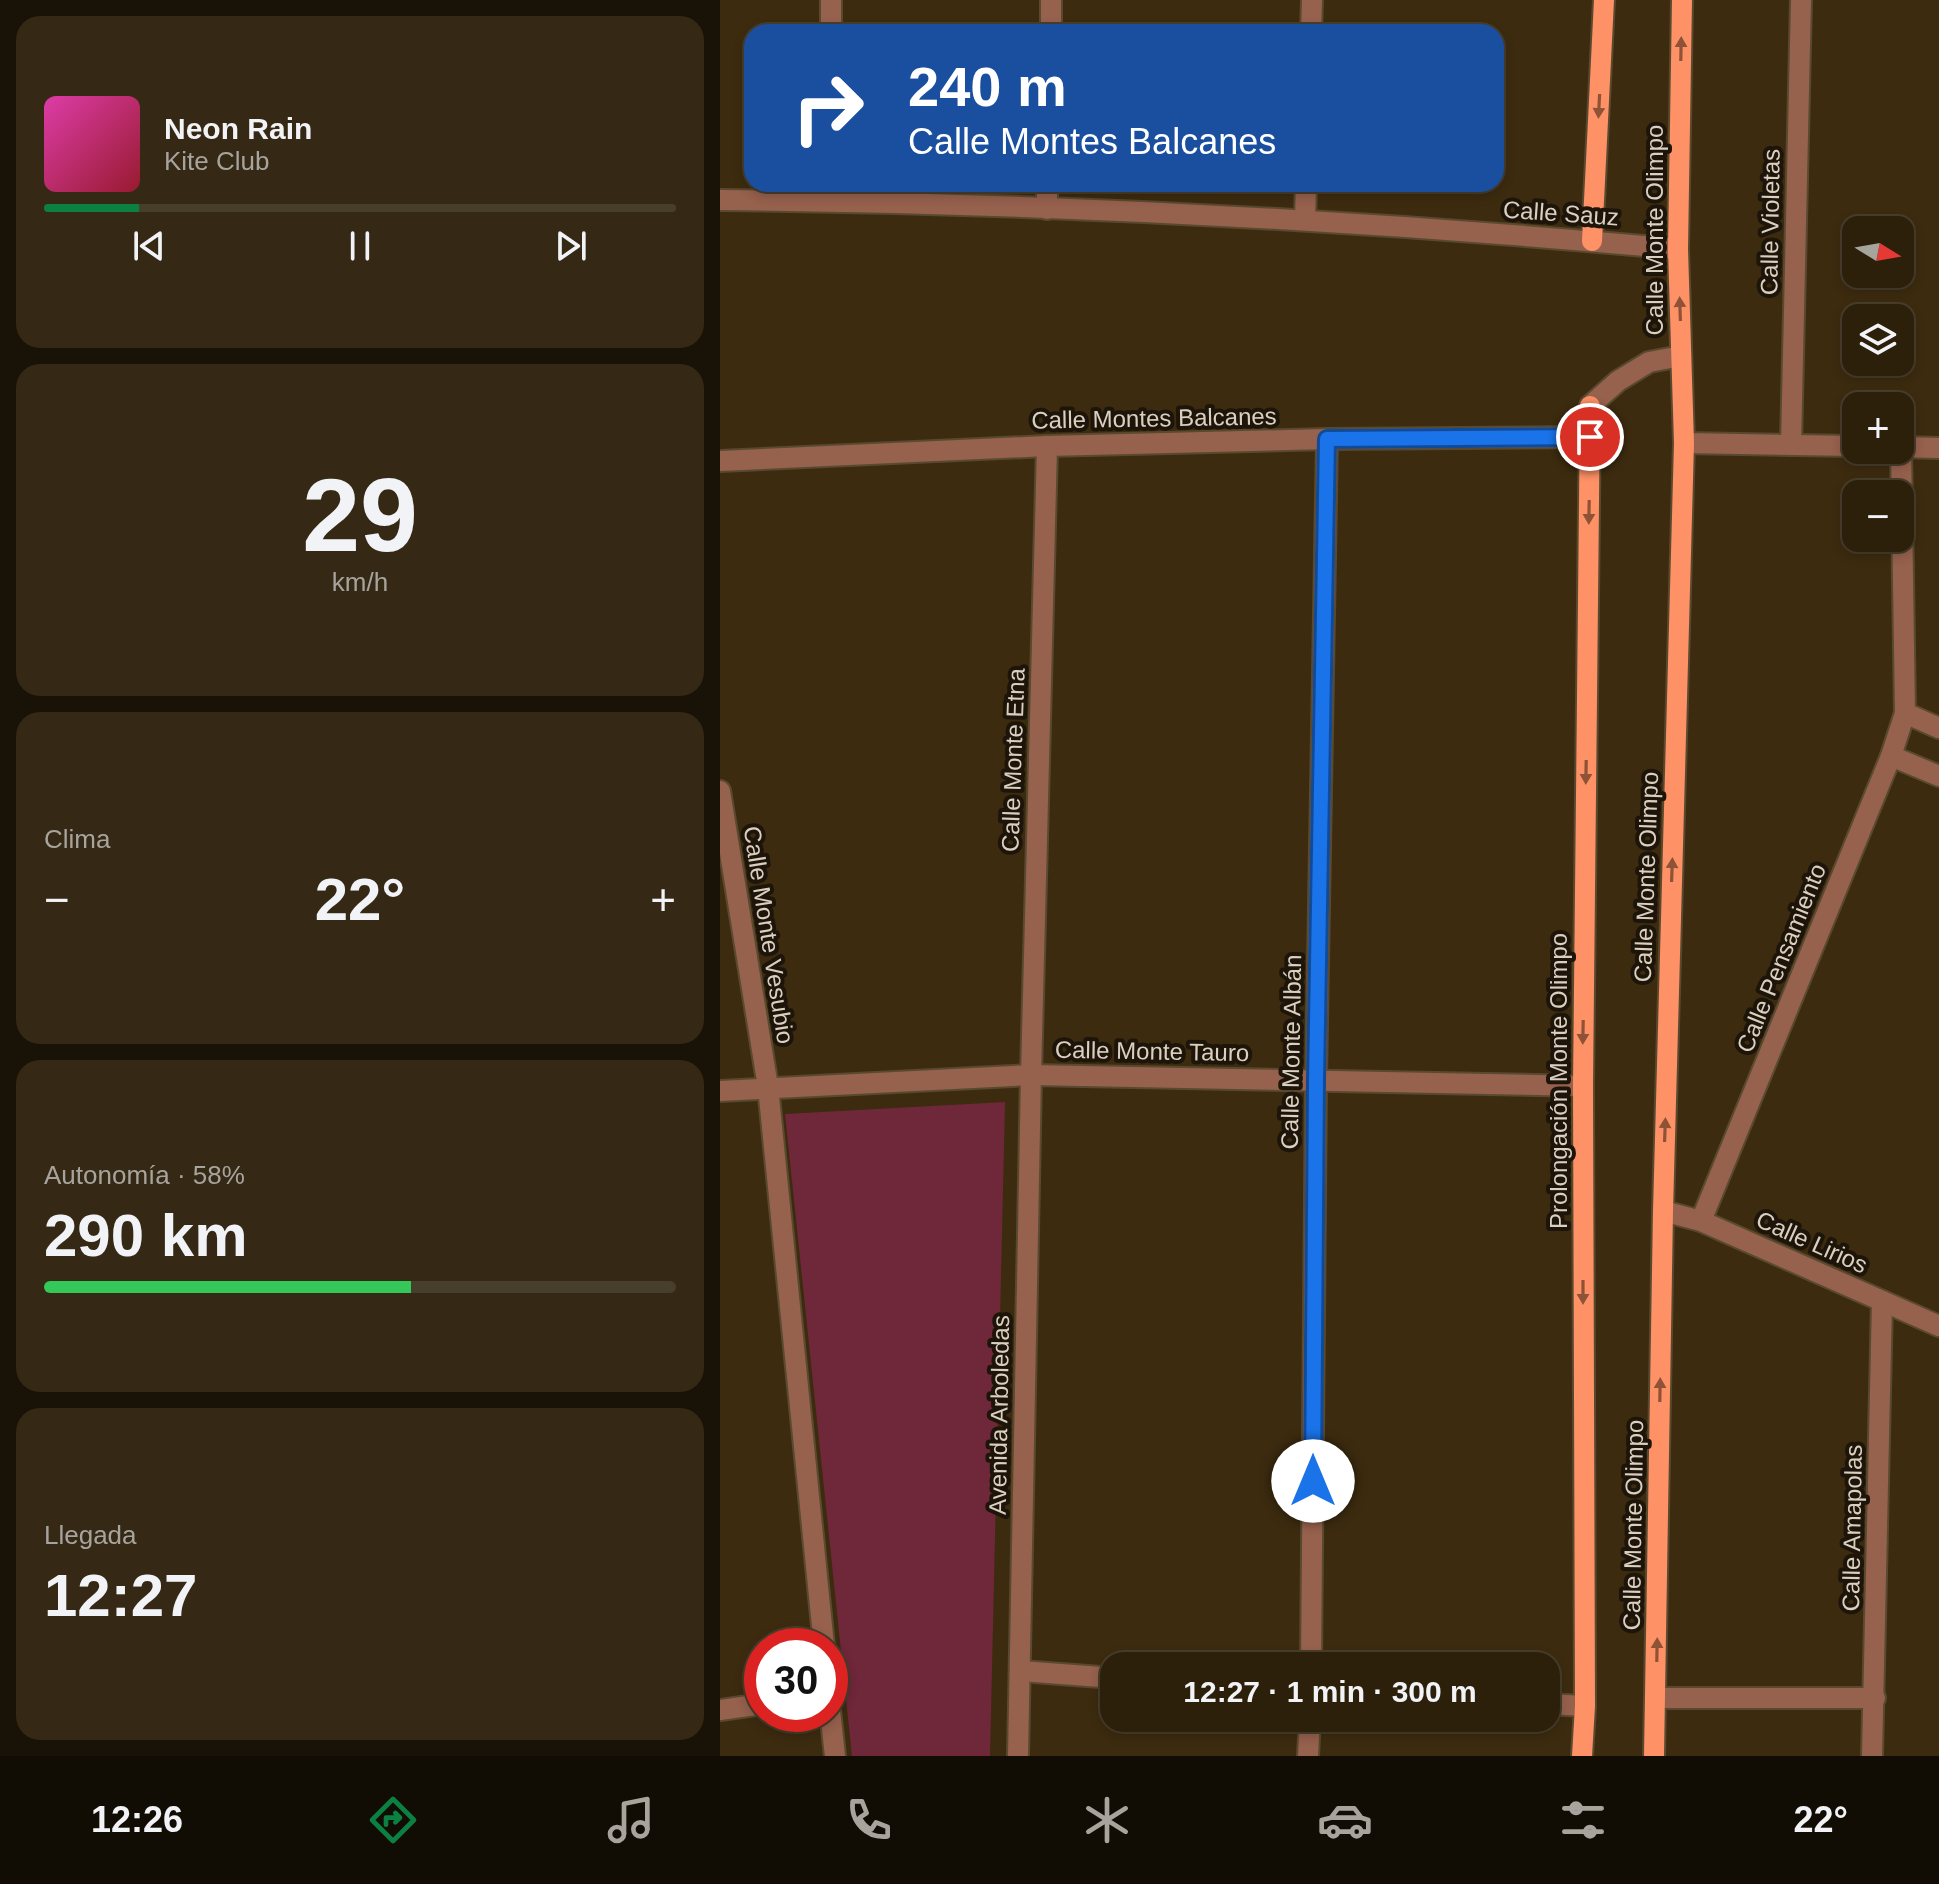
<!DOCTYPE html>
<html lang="es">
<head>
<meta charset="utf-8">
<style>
	:root { --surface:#2d200b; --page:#352814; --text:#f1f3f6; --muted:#a7a39d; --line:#483e2c; --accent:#0b8043 }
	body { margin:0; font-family:Helvetica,sans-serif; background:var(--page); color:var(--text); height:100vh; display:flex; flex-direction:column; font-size:30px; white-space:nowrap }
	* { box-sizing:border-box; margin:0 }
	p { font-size:26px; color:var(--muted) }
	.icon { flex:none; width:44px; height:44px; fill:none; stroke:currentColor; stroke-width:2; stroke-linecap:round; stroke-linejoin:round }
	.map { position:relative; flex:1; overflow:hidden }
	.panel { display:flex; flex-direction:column; gap:16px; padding:16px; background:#191206; width:720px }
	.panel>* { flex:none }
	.guide { position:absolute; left:24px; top:24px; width:760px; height:168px; border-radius:24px; box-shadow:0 4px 12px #0003,0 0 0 2px var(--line); background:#1a4fa0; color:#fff; overflow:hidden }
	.needle { width:52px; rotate:101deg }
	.tools { position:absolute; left:1122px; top:216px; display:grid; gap:16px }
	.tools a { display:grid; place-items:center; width:72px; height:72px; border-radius:16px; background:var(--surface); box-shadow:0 4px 12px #0003,0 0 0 2px var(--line); font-size:40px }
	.speed { position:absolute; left:24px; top:1628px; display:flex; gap:16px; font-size:40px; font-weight:700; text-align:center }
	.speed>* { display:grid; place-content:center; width:104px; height:104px; border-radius:50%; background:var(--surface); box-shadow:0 4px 12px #0003,0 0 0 2px var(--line); line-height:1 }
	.speed .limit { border:12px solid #d22; background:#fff; color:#111 }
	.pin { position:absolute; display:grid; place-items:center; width:68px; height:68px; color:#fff; margin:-34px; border:4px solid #fff; border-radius:50%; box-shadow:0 2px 8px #0007 }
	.me { position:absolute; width:88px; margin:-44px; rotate:0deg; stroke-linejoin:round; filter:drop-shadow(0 0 6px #0008) }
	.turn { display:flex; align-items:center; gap:28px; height:168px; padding:0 32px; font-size:36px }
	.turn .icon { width:104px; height:104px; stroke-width:2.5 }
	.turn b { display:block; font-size:56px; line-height:68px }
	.big { font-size:60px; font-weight:700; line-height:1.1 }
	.panel .widget { flex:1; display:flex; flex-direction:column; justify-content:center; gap:12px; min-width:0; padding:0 28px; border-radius:24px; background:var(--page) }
	.panel .dial { align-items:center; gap:0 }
	.dial b { font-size:104px; line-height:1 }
	.song { display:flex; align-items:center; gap:24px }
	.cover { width:96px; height:96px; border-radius:12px; background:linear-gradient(135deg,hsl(320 70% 55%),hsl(350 70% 35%)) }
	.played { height:8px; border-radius:4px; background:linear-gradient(90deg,var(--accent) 15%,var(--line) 15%) }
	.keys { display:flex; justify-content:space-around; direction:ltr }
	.heat { display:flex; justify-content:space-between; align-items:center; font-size:44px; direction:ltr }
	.charge { height:12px; border-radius:6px; background:linear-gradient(90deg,#34c759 58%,var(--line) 0) }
	.trip { position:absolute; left:380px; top:1652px; width:460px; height:80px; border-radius:24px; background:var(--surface); box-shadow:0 4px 12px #0003,0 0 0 2px var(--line); font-weight:700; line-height:80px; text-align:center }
	.tabs { display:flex; height:128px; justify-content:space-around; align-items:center; background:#120d04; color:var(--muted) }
	.tabs .icon { width:56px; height:56px }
	.tabs .on { color:var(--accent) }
	.tabs b { font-size:36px; color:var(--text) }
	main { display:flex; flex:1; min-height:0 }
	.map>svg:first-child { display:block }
</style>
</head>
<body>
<main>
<section class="panel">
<div class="widget">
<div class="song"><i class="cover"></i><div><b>Neon Rain</b><p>Kite Club</p></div></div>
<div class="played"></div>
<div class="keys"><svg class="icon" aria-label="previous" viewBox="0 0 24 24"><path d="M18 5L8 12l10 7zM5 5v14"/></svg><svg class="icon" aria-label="pause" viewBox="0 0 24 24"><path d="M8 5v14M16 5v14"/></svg><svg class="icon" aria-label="next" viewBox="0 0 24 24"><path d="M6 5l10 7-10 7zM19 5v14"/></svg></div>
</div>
<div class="widget dial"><b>29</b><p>km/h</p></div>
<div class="widget"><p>Clima</p>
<div class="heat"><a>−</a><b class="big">22°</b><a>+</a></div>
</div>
<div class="widget"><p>Autonomía · 58%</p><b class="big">290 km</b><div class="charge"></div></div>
<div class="widget"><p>Llegada</p><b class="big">12:27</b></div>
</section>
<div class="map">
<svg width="1219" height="1756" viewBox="0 0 1219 1756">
	<rect width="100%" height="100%" fill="#3c2b0f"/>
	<path fill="#6f273a" d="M285,1102L270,1756H132L65,1114Z"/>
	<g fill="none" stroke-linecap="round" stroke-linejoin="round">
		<g stroke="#59492f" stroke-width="24">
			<g id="minor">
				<path d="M111,32V0"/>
				<path d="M331,32V0"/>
				<path d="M591,32L592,0"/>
				<path d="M0,200C319,203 640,220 958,249"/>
				<path d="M327,209V184"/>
				<path d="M585,220L586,184"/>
				<path d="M870,406L898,381L929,362L961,356"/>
				<path d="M964,443L1136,446"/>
				<path d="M1071,445L1081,0"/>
				<path d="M1180,447L1219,448"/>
				<path d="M0,461L327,446L607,439L870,437"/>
				<path d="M1185,713L1219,728"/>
				<path d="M1171,756L1219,776"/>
				<path d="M0,791L48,1087L104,1646"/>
				<path d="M0,1091L311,1075L863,1086"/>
				<path d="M943,1211L981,1221L1219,1326"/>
				<path d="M981,1221L1171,756L1185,713L1181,447"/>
				<path d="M591,1666L596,1081L607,439"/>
				<path d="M301,1671L394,1678"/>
				<path d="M937,1698H1155"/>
				<path d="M826,1704L865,1706"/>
				<path d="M0,1710L42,1704"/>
				<path d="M110,1710L115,1756"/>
				<path d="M298,1756L311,1075L327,446"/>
				<path d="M588,1756L590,1718"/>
				<path d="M1152,1756L1162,1301"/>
			</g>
		</g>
		<g stroke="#59492f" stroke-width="24">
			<g id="major">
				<path d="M872,241L884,0"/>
				<path d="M862,1756L865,1706L863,1086L870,406"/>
				<path d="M934,1756L943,1211L964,443L958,249L962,0"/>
			</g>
		</g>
		<use href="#minor" stroke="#96614d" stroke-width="20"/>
		<use href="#major" stroke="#fe9165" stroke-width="20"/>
	</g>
	<defs><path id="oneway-solid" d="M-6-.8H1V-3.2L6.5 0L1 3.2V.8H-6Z" transform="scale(2)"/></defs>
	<g fill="#8e5337">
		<use href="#oneway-solid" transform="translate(961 49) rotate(-89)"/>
		<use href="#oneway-solid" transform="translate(879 106) rotate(93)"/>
		<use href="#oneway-solid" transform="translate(960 309) rotate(-92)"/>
		<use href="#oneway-solid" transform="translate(869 512) rotate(91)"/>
		<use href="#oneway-solid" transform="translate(866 772) rotate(91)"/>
		<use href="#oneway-solid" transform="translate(952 870) rotate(-88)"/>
		<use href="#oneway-solid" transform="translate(863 1032) rotate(91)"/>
		<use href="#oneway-solid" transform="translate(945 1130) rotate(-88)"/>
		<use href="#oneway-solid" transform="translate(863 1292) rotate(90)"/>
		<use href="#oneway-solid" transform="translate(940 1390) rotate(-89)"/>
		<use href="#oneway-solid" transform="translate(937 1650) rotate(-89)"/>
	</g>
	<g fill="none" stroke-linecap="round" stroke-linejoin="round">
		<g stroke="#114b97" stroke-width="20">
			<path id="route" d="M593,1481L596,1081L607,439L870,437"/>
		</g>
		<use href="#route" stroke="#1a73e8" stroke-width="14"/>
	</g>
	<g text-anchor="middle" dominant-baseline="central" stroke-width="8" stroke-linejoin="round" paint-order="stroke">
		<g font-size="24" fill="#dbcfc0" stroke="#1d1509">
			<text transform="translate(841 213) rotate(4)">Calle Sauz</text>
			<text transform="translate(1050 222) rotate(-89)">Calle Violetas</text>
			<text transform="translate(934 230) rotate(-90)">Calle Monte Olimpo</text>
			<text transform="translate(434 418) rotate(-1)">Calle Montes Balcanes</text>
			<text transform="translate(293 760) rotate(-88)">Calle Monte Etna</text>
			<text transform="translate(926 877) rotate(-88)">Calle Monte Olimpo</text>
			<text transform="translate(49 935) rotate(81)">Calle Monte Vesubio</text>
			<text transform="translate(1061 958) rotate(-68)">Calle Pensamiento</text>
			<text transform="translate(432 1051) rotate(1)">Calle Monte Tauro</text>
			<text transform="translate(571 1052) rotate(-89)">Calle Monte Albán</text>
			<text transform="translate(838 1081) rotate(-90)">Prolongación Monte Olimpo</text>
			<text transform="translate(1092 1242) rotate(24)">Calle Lirios</text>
			<text transform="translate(279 1415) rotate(-89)">Avenida Arboledas</text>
			<text transform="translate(913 1525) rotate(-89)">Calle Monte Olimpo</text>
			<text transform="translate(1132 1528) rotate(-89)">Calle Amapolas</text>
		</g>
	</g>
</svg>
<div class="tools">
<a><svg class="needle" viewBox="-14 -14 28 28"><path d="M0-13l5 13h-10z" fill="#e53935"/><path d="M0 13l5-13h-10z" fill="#a7a39d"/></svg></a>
<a><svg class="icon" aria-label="layers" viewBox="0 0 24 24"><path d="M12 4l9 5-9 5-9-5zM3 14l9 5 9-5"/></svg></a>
<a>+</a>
<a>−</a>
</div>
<div class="speed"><div class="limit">30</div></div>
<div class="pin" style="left:870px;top:437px;background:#d93025"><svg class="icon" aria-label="arrive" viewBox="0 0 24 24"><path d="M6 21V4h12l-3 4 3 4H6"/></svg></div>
<svg class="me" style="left:593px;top:1481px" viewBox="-20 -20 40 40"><circle r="19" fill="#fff"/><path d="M0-13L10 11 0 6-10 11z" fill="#1a73e8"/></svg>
<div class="trip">12:27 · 1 min · 300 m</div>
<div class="guide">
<div class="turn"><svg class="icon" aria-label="right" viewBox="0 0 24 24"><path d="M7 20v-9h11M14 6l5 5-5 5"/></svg><div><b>240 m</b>Calle Montes Balcanes</div></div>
</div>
</div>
</main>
<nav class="tabs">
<b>12:26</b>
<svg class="icon on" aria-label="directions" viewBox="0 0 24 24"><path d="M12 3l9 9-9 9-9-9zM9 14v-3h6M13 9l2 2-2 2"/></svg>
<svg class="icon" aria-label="music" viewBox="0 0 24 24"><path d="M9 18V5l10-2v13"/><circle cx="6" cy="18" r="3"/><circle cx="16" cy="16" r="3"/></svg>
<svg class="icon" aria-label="phone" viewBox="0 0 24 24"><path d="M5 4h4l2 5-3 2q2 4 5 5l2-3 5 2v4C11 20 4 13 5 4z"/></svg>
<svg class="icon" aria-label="climate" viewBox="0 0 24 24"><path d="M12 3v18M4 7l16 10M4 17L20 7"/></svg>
<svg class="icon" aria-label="car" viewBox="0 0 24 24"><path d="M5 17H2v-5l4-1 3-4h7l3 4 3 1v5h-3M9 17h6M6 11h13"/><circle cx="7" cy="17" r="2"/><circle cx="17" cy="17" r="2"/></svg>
<svg class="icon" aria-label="filters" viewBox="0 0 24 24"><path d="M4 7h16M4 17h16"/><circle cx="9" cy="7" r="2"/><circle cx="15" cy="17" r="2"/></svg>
<b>22°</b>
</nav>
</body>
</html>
